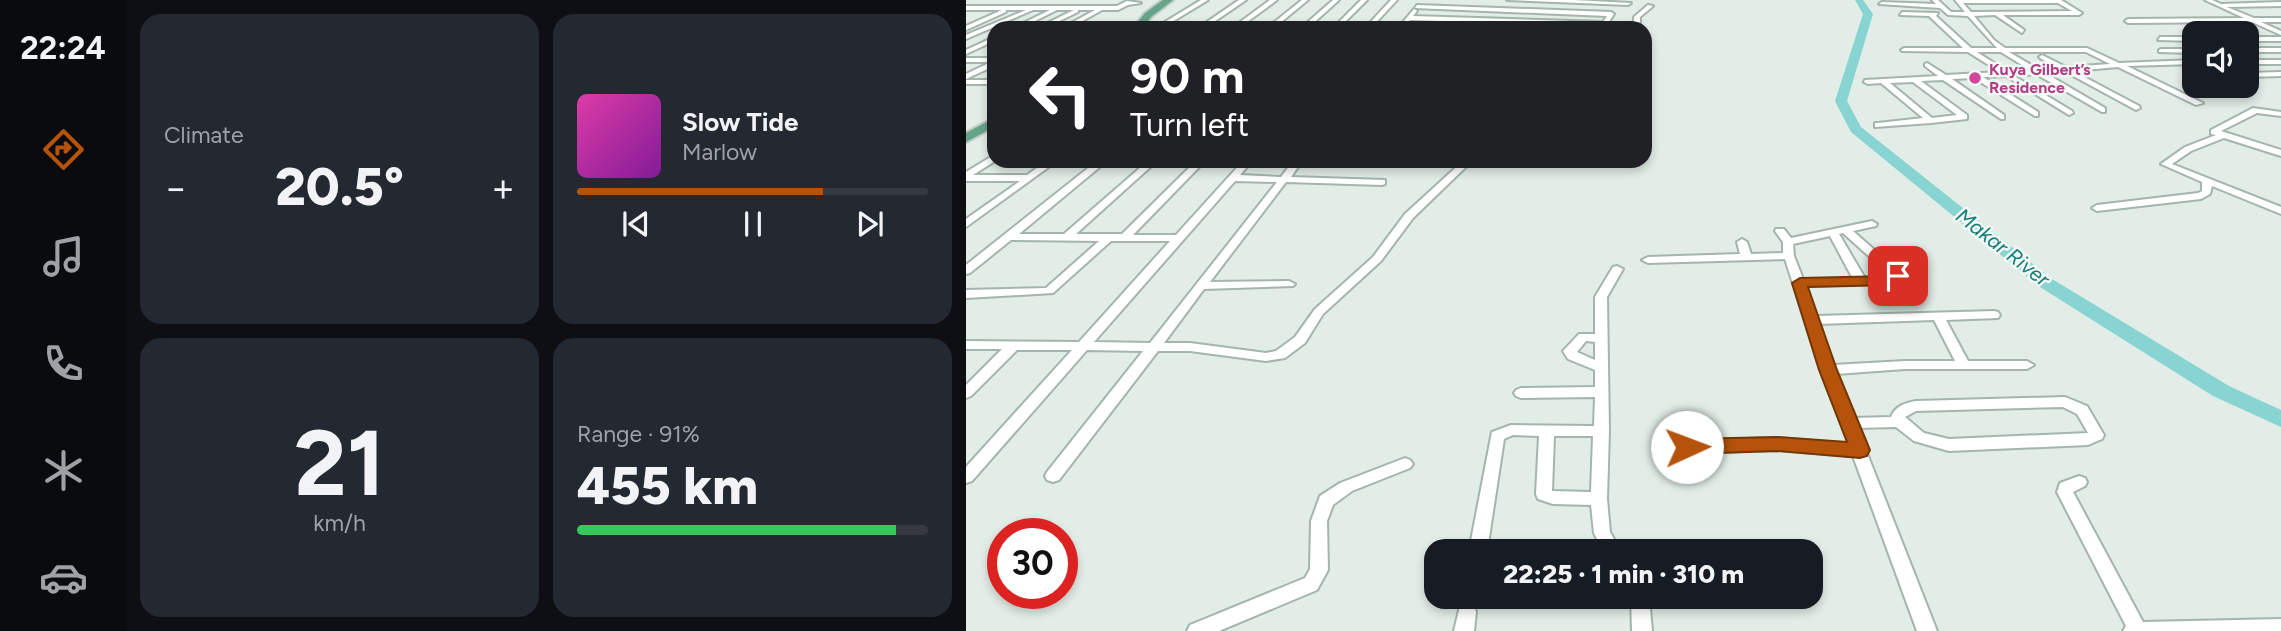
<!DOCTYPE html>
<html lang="en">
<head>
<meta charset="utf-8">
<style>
	:root { --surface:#171b24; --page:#242831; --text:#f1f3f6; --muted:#9ea1a6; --line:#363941; --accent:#b45309 }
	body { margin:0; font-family:Figtree,sans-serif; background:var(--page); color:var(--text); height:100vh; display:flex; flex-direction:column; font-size:26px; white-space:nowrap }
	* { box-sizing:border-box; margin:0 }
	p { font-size:23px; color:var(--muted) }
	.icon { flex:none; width:38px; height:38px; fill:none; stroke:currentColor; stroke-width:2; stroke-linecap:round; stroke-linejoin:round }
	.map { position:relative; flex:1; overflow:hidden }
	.drawer { display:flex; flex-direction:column; gap:14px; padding:14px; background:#0d0f14; width:840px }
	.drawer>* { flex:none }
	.banner { position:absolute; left:21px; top:21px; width:665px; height:147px; border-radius:21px; box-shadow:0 4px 10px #0003; background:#202124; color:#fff; overflow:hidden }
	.fabs { position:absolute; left:1216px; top:21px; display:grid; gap:14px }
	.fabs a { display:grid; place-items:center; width:77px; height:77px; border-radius:14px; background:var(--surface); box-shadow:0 4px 10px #0003; font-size:35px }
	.speed { position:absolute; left:21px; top:518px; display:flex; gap:14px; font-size:35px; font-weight:700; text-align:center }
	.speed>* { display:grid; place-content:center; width:91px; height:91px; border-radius:50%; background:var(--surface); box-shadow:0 4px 10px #0003; line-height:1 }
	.speed .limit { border:10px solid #d22; background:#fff; color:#111 }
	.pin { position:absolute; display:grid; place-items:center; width:60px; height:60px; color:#fff; margin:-30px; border-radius:14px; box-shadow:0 4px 10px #0006 }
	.me { position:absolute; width:77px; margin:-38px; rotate:88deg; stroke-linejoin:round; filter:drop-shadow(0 0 5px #0008) }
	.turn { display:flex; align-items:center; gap:24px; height:147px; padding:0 28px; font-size:32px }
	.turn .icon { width:91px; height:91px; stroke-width:2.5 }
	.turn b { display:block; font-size:49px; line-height:60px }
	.big { font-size:52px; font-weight:800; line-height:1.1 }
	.drawer .widget { flex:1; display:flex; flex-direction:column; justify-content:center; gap:10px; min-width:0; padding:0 24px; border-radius:21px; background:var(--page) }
	.drawer .dial { align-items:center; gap:0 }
	.dial b { font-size:91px; line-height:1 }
	.song { display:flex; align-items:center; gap:21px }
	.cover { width:84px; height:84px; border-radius:10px; background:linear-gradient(135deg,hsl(320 70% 55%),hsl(290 70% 35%)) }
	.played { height:7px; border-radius:4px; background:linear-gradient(90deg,var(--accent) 70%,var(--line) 70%) }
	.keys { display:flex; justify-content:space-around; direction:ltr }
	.heat { display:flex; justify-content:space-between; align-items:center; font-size:38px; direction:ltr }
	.charge { height:10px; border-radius:5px; background:linear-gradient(90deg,#34c759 91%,var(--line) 0) }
	.drawer .tiles { flex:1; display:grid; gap:14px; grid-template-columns:repeat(2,1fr) }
	.trip { position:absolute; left:458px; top:539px; width:399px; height:70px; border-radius:21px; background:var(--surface); box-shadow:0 4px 10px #0003; font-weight:800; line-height:70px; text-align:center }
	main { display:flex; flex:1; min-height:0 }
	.tabs { display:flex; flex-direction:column; width:126px; justify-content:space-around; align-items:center; background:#090b0e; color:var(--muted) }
	.tabs .icon { width:49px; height:49px }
	.tabs .selected { color:var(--accent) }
	.tabs b { font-size:32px; color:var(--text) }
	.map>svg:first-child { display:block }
</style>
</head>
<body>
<main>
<nav class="tabs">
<b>22:24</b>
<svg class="icon selected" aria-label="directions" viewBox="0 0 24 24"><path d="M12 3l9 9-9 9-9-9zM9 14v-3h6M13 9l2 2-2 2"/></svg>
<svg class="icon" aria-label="music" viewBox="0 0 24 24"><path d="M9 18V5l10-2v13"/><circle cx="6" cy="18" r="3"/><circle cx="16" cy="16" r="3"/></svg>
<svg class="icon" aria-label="phone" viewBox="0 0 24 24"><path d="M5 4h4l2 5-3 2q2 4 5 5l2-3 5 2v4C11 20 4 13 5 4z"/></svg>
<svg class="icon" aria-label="climate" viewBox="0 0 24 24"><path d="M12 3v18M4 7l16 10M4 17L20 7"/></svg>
<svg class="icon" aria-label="car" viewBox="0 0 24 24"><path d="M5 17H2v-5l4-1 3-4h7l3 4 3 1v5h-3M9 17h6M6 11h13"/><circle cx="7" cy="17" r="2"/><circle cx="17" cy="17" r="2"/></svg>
</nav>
<section class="drawer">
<div class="tiles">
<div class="widget"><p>Climate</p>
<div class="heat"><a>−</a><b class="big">20.5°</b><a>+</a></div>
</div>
<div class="widget">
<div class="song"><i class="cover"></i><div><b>Slow Tide</b><p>Marlow</p></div></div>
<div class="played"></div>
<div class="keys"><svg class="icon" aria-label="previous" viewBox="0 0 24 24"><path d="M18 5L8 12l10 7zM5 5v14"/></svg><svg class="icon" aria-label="pause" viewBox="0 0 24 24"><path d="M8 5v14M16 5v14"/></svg><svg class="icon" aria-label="next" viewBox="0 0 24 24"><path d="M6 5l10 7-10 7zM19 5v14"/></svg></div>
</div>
<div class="widget dial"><b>21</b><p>km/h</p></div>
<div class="widget"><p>Range · 91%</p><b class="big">455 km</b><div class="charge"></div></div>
</div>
</section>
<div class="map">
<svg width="1315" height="631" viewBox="0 0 1315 631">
	<rect width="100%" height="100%" fill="#e1ede6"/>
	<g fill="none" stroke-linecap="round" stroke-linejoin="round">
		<path fill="#87d4d3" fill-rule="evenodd" d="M889,0H897L907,14L881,101L895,127L1086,279L1263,386L1315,410V427L1247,396L1074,287L885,132L869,101L897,14Z"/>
		<g stroke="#a4b5ac" stroke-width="4">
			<g id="street">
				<path d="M235,0H242L196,28H189Z"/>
				<path d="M273,0H280L239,28H232Z"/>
				<path d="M304,0H311L273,28H266Z"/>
				<path d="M336,0H342L308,28H301Z"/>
				<path d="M367,0H373L342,28H335Z"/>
				<path d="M395,0H401L373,28H367Z"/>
				<path d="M425,0H431L405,28H399Z"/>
				<path d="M541,0H608L665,3L662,5Z"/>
				<path d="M966,0H972L985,12H999L989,0H1095L1116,13L1113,15H1037L1058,30L1056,33L1029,15L1008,16L1028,40L1039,48H1121L1153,63L1228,60V64L1161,66L1237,103L1230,105L1152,67L1107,71L1173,106L1174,108L1170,110L1098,71L1079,73L1139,108V112H1136L1070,74L1048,76L1106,111L1107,113L1103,115L1040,76L1017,77L1072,112V116H1069L1008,78L986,79L1038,115V119H1035L977,80L955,81L1001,115V119L965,123L909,127V123H912L957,118L915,83L902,84L898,82L899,80L972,76L959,66V64L961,63L980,75L1034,72L1002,52L936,51L935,50L938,48H997L963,16L934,15L936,12L972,13L970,16L1005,48H1031L1002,16L982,15L974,8L913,4L916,2L970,4ZM997,3H1092L1106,11L1005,12ZM1011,52H1035L1064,70L1042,72ZM1043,52H1120L1144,64L1100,67L1076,55L1073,57L1074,58L1091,68L1072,69ZM947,82L991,115L966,118L924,83Z"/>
				<path d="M1239,0H1246L1255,4L1315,2V6L1261,7L1288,18H1315V22H1295L1315,31V35L1286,22L1162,23L1159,21L1162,19L1278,18Z"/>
				<path d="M161,1L175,3L162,5L152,10H136L104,28H96L129,10H112V12L79,28H71L108,10H91L55,28H47L84,10H67L0,39V35L60,10H40V12L0,30V26L36,10H0V6H151Z"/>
				<path d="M451,5L645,12L648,14L639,28H633L635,26L444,20L438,28H432L448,9L451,11L447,16L637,22L641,16L449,8Z"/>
				<path d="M682,5L687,6L674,17V28H668V17Z"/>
				<path d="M28,37V41L0,54V50Z"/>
				<path d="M1194,37H1228V41L1192,40Z"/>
				<rect x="1281" y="37" width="34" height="4"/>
				<rect x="1281" y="48" width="34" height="4"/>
				<path d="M1195,49H1228V53L1193,52V50Z"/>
				<path d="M0,58H28V66L0,79V74L25,62H0Z"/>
				<rect x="1281" y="60" width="34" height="4"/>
				<path d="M1315,72V76L1281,77V73Z"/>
				<rect x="0" y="80" width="28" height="4"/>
				<path d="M1287,108L1315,112V116L1291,113L1255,131L1315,150V156L1258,138L1225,151L1206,164L1315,207V214L1246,186L1244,194L1235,199L1131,211L1126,208L1131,205L1232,193L1236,191V182L1195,164L1219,147L1250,135L1245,134V130Z"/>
				<path d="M28,155L29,161L7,175H61L81,161H91L0,227V219L54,181H0V172Z"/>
				<path d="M131,161H141L53,234H98L182,161H191L110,234H156L230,161H239L167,235H210L277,161H286L274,175L315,177L327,161H336L325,177L419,180V184L416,185L320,182L244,282L323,281L329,284L327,286L238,289L198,343H224L300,353L310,351L329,337L349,309L407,257L439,214L497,161H506L447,218L415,261L357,314L339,343L319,358L300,361L224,351H192L93,480L87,482L81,480L79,476L81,472L177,351L121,350L6,481L0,483V467L106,350H51L5,396L0,398V385L36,349H0V341L113,342L204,241H145L87,293L0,298V290L80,288L133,241L45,240L4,273L0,274V265ZM269,181L311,182L184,343L128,342Z"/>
				<path d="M906,221L911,224L910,226L887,231L938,276L932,282L928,283L839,286L850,316L1028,311L1032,312L1034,315L1032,318L980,320L1002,361H1061L1068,365L1061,369H939L870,374L887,418L925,417C929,406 939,403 950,401L1099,397L1121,406L1138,435L1136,439L1122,445L983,451L948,441L930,427L891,428L971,631H951L887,456L812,450L721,453L716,451L713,447L716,443L721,441L812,438L883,444L855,370L819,259L682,263L676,260L682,257L774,254L771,242L776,239L781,242L785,254L817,253V242L809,231L810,229H818L825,238ZM877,233L925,276L899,278L873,234ZM864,236L887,279H837L828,256L827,244ZM968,320L989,361H939L867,365L852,324ZM1097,407L1111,414L1122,433L983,439L958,433L939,417L950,411Z"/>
				<path d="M651,266L657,269L641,297L643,431L641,499L644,532L655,551H637L628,533L625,505L587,504L572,499L570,494L573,436L547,435L538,439L521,551H503L526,432L545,425L628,426L629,397L555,398L550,396L548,393L550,390L555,388L629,387V370L602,359L597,351L613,334H629V297L647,267ZM620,341L629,342V360L611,352ZM588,436H627L625,492L586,491Z"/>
				<path d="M439,458L444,460L447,464L444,468L386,491L367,505L361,521L362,570L351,590L253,631H221L224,625L339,578L344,569L345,521L354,496L374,483Z"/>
				<path d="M1113,476L1119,478L1121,482L1119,486L1107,492L1177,622L1315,619V631H1157L1160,626L1091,492L1094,483Z"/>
				<path d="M665,597H683L686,631H666Z"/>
				<path d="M501,603L508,606L510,612L508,631H488L494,606Z"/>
			</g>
		</g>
		<g stroke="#c1c9c5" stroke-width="4">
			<g id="primary">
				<path d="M197,0H207L185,17L177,28H167L179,13Z"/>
				<path d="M28,118V127L0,142V133Z"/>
			</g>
		</g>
		<use href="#street" fill="#fff" fill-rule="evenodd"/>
		<use href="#primary" fill="#64a489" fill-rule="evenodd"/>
	</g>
	<path fill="#b45309" stroke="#753606" stroke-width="2" d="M932,272L939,276L933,283L928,285L842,287L871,370L904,450L901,456L894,458L811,451L721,454L714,452L712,447L714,441L721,439L811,437L881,442L853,370L826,283L834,278L924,276Z"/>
	<circle fill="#d1479c" stroke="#f2f9f4" stroke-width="2.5" cx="1009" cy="78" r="7"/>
	<g text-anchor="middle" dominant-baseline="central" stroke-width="5" stroke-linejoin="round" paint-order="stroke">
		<g font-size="16" font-weight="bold" fill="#b23c85" stroke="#f2f9f4" text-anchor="start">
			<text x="1023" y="69">Kuya Gilbert’s<tspan x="1023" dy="18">Residence</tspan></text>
		</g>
		<g font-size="21" font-style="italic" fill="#187d7d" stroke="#f2f9f4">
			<text transform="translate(1037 247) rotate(38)">Makar River</text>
		</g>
	</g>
</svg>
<div class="fabs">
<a><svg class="icon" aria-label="sound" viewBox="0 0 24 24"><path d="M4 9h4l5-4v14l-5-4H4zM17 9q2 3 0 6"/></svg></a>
</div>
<div class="speed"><div class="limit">30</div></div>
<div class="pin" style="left:932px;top:276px;background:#d93025"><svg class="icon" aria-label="arrive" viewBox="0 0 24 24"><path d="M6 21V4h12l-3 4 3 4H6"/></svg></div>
<svg class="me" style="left:721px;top:447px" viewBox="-20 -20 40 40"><circle r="19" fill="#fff"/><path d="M0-13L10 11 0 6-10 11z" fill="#b45309"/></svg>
<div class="trip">22:25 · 1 min · 310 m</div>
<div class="banner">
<div class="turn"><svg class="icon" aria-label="left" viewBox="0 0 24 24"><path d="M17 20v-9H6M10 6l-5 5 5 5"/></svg><div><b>90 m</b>Turn left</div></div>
</div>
</div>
</main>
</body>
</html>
